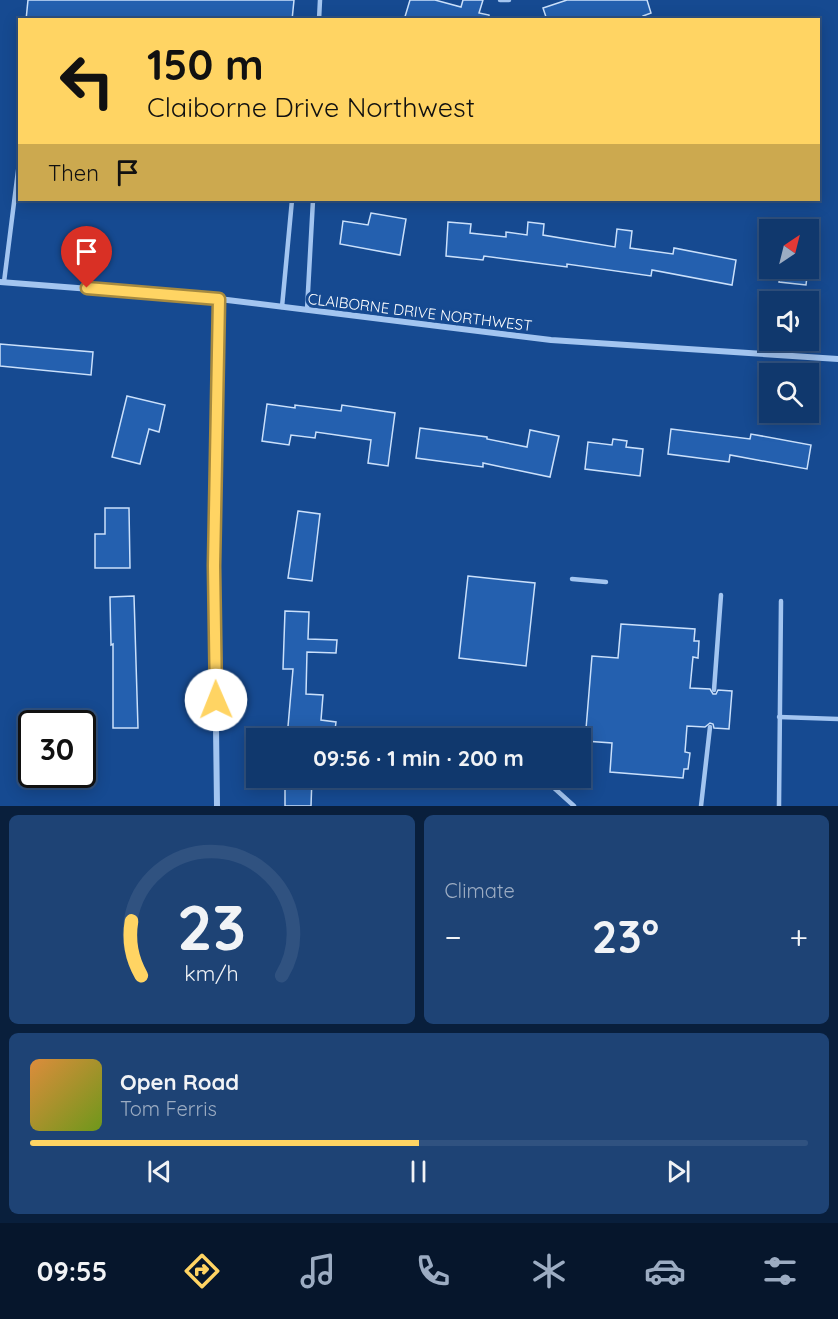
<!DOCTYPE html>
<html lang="en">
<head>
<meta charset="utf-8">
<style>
	:root { --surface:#10386d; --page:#1e4375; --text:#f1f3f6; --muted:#9cacc2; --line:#305280; --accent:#ffd463 }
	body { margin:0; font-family:Quicksand,sans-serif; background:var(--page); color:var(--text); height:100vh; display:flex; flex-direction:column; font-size:22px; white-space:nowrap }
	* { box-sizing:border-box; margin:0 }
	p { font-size:20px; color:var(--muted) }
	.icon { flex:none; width:33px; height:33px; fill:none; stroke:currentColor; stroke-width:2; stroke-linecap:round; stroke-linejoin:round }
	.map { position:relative; height:806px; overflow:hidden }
	.sheet { display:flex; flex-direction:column; gap:9px; padding:9px; background:#091f3c; flex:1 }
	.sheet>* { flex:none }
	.guide { position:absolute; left:18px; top:18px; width:802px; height:183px; border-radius:0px; box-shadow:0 3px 15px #0003,0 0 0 2px var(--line); background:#ffd463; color:#111; overflow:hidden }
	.needle { width:39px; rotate:35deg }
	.tools { position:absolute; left:759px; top:219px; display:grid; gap:12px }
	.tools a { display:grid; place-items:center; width:60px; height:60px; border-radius:0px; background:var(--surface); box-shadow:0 3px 15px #0003,0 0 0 2px var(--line); font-size:30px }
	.speed { position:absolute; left:18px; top:710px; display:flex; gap:12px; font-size:30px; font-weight:700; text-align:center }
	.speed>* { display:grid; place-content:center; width:78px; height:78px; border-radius:50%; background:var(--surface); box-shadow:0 3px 15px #0003,0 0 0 2px var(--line); line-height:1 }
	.speed .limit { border:3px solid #111; border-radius:9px; background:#fff; color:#111 }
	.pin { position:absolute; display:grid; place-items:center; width:51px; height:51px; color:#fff; margin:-62px -26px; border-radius:50% 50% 50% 0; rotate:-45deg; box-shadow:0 0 6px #0007 }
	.pin .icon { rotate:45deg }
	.me { position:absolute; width:66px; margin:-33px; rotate:359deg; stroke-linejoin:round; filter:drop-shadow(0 0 4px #0008) }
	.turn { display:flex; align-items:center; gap:21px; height:126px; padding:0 30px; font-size:27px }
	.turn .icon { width:78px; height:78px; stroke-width:2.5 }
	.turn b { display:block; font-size:42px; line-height:51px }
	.then { display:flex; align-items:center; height:57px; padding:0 30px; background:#0003; gap:12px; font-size:22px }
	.big { font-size:45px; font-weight:700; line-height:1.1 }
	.sheet .tile { flex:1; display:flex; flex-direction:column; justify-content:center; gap:9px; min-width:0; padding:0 21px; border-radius:9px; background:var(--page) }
	.sheet .dial { align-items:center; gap:0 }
	.dial svg { height:156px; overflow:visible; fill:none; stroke:var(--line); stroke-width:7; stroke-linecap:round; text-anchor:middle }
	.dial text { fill:var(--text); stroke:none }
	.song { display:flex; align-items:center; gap:18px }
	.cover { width:72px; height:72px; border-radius:9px; background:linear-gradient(135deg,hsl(30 70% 55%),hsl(80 70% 35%)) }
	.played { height:6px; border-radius:3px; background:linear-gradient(90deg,var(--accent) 50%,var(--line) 50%) }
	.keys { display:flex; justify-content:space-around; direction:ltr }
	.heat { display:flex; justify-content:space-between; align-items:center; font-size:33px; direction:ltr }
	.sheet .tiles { flex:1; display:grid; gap:9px; grid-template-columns:1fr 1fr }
	.tile:last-child { grid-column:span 2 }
	.trip { position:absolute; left:246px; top:728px; width:345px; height:60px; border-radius:0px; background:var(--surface); box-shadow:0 3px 15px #0003,0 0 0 2px var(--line); font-weight:700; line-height:60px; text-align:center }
	.menu { display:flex; height:96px; justify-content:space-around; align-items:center; background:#06162c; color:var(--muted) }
	.menu .icon { width:42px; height:42px }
	.menu .active { color:var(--accent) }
	.menu b { font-size:27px; color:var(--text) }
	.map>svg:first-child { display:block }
</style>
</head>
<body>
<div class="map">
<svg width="838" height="806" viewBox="0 0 838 806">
	<rect width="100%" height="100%" fill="#164a91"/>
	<g fill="#2460af" stroke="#cae0fb" stroke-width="1.5">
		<path d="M28,0H294L292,20H26Z"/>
		<path d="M410,0H435L461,7L463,0H483L479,13L489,15V20H404Z"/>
		<path d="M567,0H647L651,13L643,16L644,20H547L543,8Z"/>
		<path d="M371,213L406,219L400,255L340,244L343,221L368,225Z"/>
		<path d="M448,222L471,224L470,233L506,237V232L527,235L528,222L544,224L543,235L615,247L617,229L632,231L630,248L673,254L674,248L736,260L732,285L652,270L651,276L567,264V267L484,256L483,260L446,256Z"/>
		<path d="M781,268H808L806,285L779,282Z"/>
		<path d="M0,344L93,352L91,375L0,366Z"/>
		<path d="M127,396L165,405L159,432L149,429L140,464L112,457Z"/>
		<path d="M267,404L295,408V405L341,411L342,405L395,413L388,466L368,463L371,440L316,432L315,438L291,435L289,445L262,441Z"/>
		<path d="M420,428L487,437V439L527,447L530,430L559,436L550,477L483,463V467L416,458Z"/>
		<path d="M671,429L750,439L751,434L811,445L807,469L730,455L729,462L668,454Z"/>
		<path d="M613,439L627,441L626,447L643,449L640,476L585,469L588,442L612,445Z"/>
		<path d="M105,508H129L130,568H95V534H105Z"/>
		<path d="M298,511L320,514L312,581L288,578Z"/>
		<path d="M468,576L535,583L526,666L459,658Z"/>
		<path d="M134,596L138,728H113V644L111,645L110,597Z"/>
		<path d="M285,611L309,612L308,639L337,640L336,653L307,652L306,694L323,695L321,720L336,722L334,738H287L293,669H283Z"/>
		<path d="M621,624L695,629L694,641H699L698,658L693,657L690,688L710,689L713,694H716L718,690L732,691L729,729L714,728L713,724L710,723L705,727L687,726L685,752L690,753L688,769H684L683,778L610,772L612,743L585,741L592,656L618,658Z"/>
		<path d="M285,777H312L311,806H285Z"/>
	</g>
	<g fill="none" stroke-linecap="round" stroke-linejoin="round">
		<g stroke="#a3c5f0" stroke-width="4.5">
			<path d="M500,0H509"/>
			<path d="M319,20L320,0"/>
			<path d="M4,282L20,155"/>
			<path d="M282,307L292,200"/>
			<path d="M307,310L313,200"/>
			<path d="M572,579L606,582"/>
			<path d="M714,690L721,595"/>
			<path d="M779,717L838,719"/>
			<path d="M553,787L574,806"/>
			<path d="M701,806L710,727"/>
			<path d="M779,806L781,601"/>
		</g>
		<g stroke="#a3c5f0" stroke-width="6">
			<path d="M0,282L219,299L551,340L838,359"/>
			<path d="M217,806L214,566L219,299"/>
		</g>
	</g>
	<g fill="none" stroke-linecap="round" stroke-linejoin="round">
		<g stroke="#a68a40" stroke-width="15">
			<path id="route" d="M87,288L219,299L214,566L216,700"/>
		</g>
		<use href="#route" stroke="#ffd463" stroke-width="10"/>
	</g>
	<g text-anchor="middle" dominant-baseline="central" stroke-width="6" stroke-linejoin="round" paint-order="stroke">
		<g font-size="15" fill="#fff" stroke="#164a91">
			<text transform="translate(420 312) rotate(7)">CLAIBORNE DRIVE NORTHWEST</text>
		</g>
	</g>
</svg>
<div class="tools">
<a><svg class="needle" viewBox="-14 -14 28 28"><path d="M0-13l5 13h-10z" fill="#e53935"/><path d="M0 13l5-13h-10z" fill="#9cacc2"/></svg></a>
<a><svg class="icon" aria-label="sound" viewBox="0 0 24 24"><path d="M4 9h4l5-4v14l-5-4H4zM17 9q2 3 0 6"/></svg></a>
<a><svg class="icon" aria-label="search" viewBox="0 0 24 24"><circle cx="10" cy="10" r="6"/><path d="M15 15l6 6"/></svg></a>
</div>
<div class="speed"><div class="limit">30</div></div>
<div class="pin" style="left:87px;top:288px;background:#d93025"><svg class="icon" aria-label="arrive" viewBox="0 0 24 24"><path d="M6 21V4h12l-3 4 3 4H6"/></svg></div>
<svg class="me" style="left:216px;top:700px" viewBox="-20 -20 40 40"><circle r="19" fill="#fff"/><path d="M0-13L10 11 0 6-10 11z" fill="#ffd463"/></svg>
<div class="trip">09:56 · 1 min · 200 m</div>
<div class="guide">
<div class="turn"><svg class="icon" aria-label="left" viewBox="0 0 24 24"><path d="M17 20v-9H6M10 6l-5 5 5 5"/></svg><div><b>150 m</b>Claiborne Drive Northwest</div></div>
<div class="then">Then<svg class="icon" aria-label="arrive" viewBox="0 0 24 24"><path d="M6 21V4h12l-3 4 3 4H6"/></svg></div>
</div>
</div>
<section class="sheet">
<div class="tiles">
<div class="tile dial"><svg viewBox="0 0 100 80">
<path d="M14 69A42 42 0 1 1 86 69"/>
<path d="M14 69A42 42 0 0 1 9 41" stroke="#ffd463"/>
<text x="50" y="56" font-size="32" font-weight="700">23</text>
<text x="50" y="72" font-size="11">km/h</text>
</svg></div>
<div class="tile"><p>Climate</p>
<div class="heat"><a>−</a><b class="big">23°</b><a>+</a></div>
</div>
<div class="tile">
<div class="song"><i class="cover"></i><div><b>Open Road</b><p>Tom Ferris</p></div></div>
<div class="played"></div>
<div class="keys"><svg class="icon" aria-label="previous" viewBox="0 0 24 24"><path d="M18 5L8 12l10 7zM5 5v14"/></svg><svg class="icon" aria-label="pause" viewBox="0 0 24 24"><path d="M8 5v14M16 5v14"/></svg><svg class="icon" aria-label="next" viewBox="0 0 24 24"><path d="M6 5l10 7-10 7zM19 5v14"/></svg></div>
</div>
</div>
</section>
<nav class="menu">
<b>09:55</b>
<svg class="icon active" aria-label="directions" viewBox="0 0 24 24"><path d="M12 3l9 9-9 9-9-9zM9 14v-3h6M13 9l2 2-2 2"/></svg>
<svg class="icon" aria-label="music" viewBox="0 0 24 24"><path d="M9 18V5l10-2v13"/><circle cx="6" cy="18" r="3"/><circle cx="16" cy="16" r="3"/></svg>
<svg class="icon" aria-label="phone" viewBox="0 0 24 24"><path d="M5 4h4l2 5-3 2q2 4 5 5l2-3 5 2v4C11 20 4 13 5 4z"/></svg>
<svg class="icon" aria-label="climate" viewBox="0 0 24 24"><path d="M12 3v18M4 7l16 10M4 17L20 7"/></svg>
<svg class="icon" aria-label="car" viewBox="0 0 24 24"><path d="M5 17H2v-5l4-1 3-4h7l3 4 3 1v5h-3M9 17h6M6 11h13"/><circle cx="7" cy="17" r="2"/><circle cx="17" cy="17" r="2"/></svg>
<svg class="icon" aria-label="filters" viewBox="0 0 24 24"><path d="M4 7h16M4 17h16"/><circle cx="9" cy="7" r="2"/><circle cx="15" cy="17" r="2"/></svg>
</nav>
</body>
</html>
